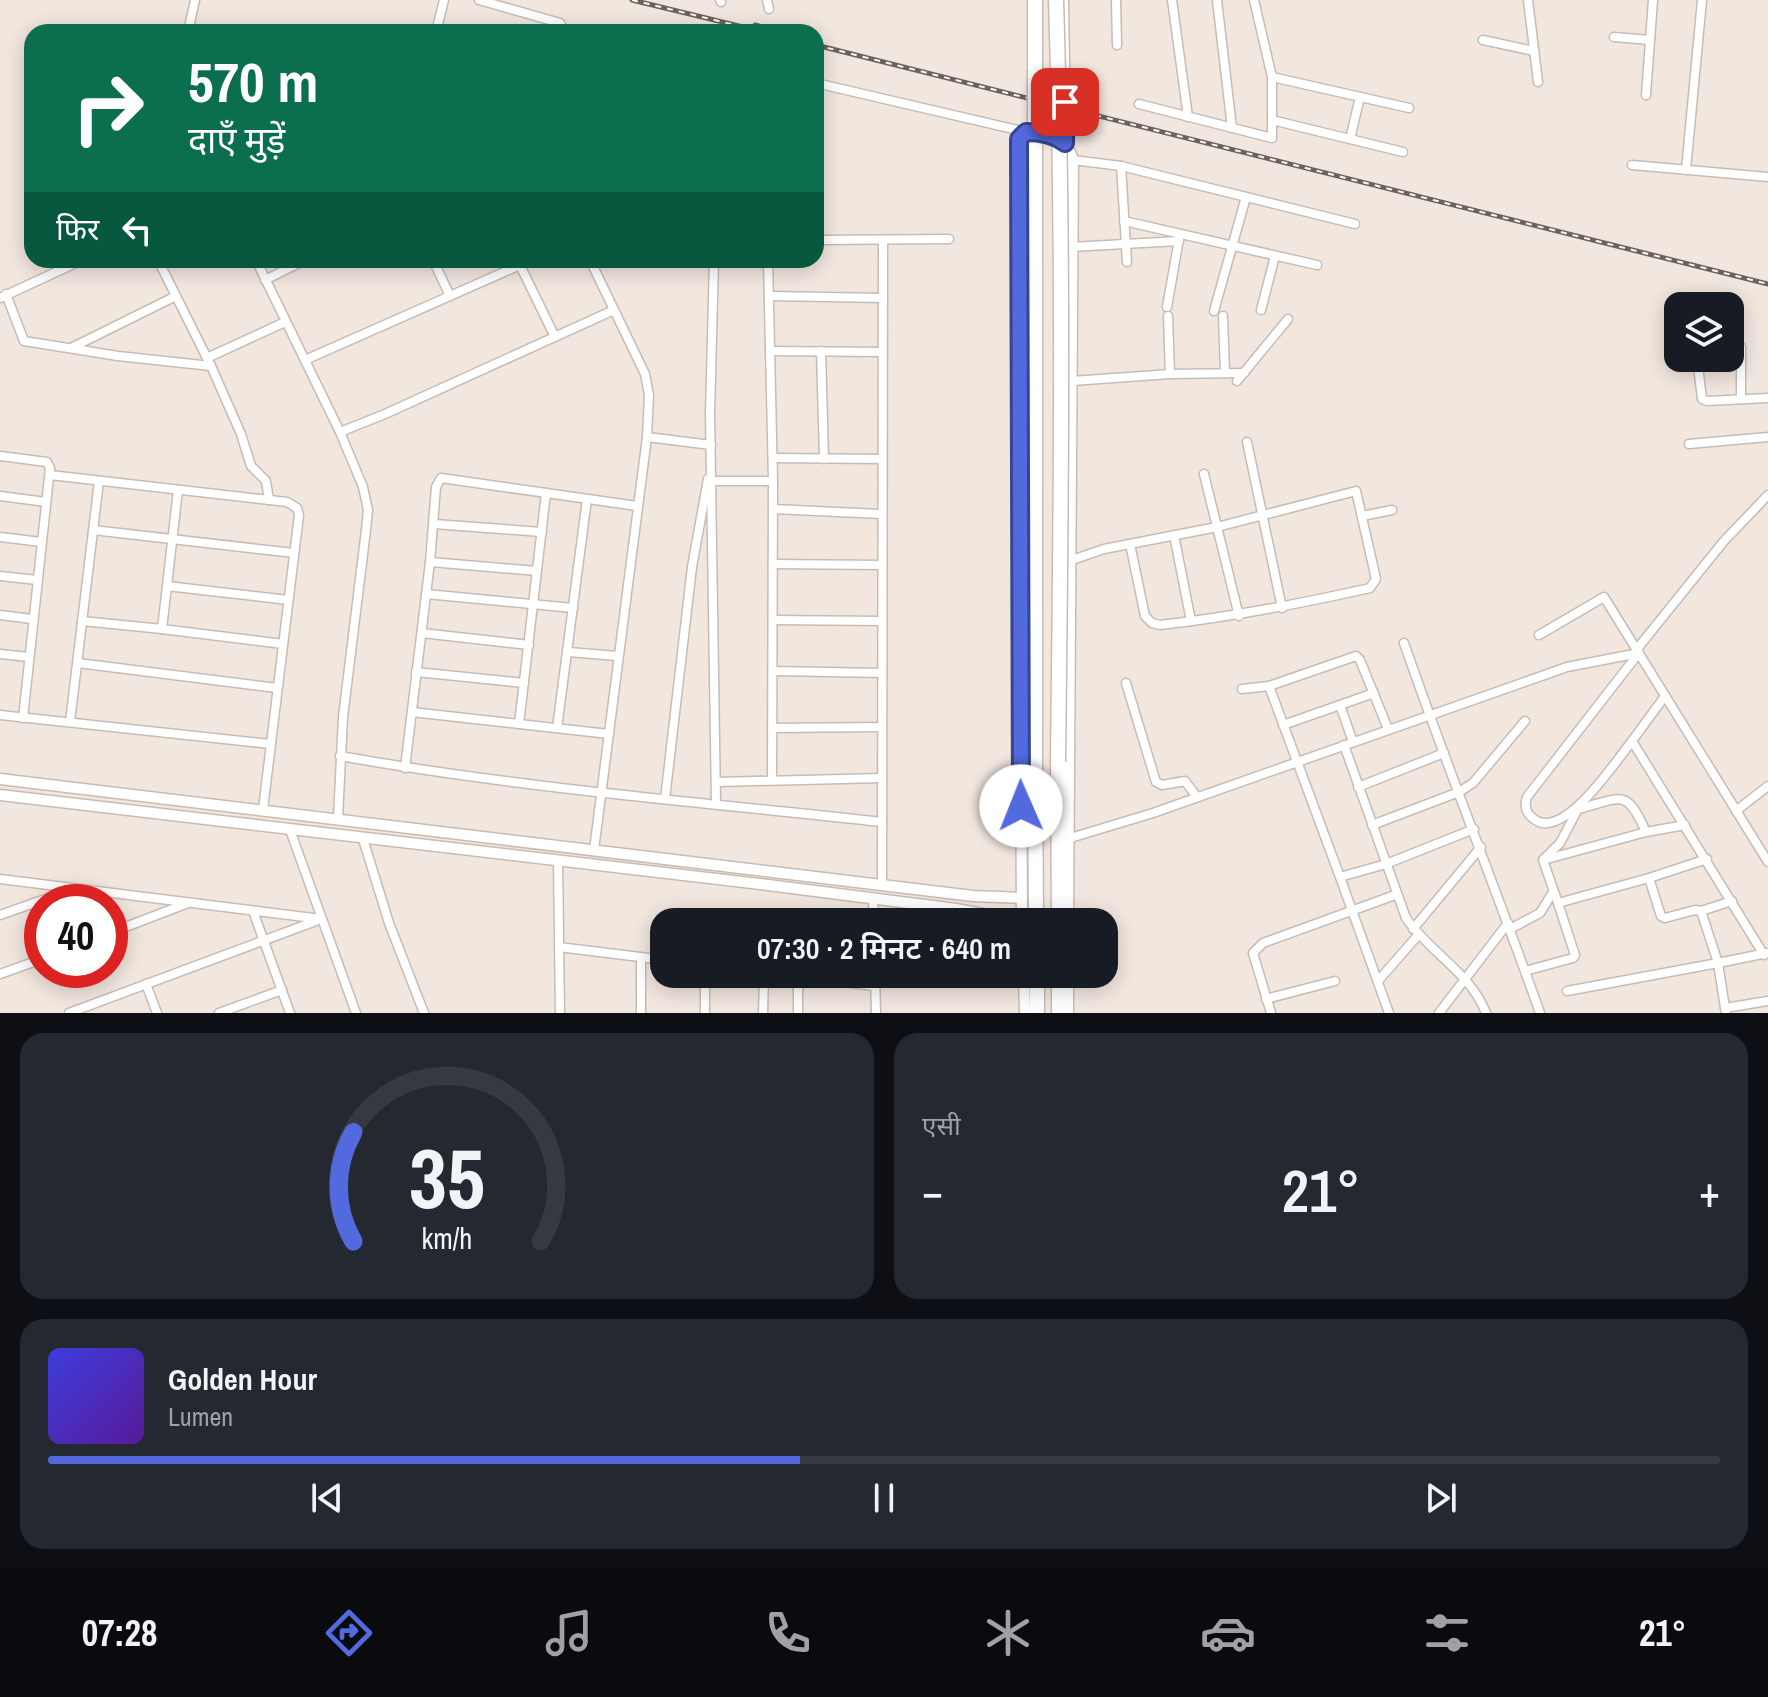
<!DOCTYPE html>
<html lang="hi">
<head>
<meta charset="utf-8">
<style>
	:root { --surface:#171b24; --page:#242831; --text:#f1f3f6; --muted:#9ea1a6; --line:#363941; --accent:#536adf }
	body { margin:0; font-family:"Archivo Narrow","Noto Sans Devanagari",sans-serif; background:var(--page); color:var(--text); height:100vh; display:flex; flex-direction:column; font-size:30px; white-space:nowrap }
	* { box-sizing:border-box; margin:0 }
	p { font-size:26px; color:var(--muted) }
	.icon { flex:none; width:44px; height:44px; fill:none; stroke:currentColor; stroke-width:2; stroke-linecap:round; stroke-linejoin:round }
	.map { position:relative; height:1013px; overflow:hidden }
	.details { display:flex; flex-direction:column; gap:20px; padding:20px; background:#0d0f14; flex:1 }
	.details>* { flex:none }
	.guide { position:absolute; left:24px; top:24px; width:800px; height:244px; border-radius:24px; box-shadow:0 4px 20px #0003; background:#0b6e4f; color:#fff; overflow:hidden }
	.fabs { position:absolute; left:1664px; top:292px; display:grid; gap:16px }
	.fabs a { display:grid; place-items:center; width:80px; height:80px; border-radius:16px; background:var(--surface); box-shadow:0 4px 20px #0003; font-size:40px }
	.speed { position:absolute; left:24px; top:884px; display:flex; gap:16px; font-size:40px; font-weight:700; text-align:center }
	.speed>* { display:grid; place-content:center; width:104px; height:104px; border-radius:50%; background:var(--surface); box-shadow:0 4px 20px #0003; line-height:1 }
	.speed .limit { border:12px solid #d22; background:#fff; color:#111 }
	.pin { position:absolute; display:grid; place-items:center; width:68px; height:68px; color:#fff; margin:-34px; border-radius:16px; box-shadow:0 4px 12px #0006 }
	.me { position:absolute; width:88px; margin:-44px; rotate:359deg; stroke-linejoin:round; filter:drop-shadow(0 0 6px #0008) }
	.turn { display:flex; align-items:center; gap:28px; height:168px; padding:0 32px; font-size:36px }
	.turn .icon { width:104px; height:104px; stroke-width:2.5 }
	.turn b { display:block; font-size:56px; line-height:68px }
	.then { display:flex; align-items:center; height:76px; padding:0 32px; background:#0003; gap:16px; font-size:30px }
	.big { font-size:60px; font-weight:600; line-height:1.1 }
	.details .widget { flex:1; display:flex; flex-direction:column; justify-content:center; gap:12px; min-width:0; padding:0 28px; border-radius:24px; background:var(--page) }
	.details .dial { align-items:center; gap:0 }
	.dial svg { height:208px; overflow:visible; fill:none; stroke:var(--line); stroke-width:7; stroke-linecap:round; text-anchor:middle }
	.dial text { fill:var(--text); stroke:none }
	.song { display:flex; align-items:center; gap:24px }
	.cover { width:96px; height:96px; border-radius:12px; background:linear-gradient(135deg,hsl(240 70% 55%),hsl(270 70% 35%)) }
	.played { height:8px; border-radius:4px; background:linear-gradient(90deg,var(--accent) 45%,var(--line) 45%) }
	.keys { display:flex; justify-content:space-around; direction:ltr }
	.heat { display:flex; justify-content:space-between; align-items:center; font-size:44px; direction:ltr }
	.details .tiles { flex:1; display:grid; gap:20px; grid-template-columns:1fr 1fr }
	.widget:last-child { grid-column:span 2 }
	.trip { position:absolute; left:650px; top:908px; width:468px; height:80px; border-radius:24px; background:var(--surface); box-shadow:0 4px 20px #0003; font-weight:600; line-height:80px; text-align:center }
	.dock { display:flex; height:128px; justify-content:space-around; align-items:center; background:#090b0e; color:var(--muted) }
	.dock .icon { width:56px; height:56px }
	.dock .current { color:var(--accent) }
	.dock b { font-size:36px; color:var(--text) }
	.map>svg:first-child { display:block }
</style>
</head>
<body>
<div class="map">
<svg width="1768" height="1013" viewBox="0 0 1768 1013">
	<rect width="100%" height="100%" fill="#f2e7df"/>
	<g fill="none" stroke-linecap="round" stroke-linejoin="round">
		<g stroke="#c7bcb4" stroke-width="11">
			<g id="minor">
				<path d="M479,0L560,23L565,32"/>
				<path d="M720,0L721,2"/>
				<path d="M767,0L769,9"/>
				<path d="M1064,0L1065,66"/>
				<path d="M1116,0L1117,45"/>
				<path d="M1172,0L1188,117"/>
				<path d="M1217,0L1232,128"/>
				<path d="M1528,0L1538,82"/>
				<path d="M188,32L195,0"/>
				<path d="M436,32L444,0"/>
				<path d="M1614,37L1650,40"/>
				<path d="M1483,40L1534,51"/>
				<path d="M1272,77L1409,108"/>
				<path d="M816,83L1026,132"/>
				<path d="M1646,95L1653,0"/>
				<path d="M1139,104L1272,138V77L1254,0"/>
				<path d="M1272,120L1403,152"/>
				<path d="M1350,139L1360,97"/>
				<path d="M1073,160L1121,166L1355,224"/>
				<path d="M1632,165L1768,177"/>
				<path d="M1121,166L1127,262"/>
				<path d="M1686,170L1702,0"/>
				<path d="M1124,221L1317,265"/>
				<path d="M816,240L949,239"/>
				<path d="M1071,247L1179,241"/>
				<path d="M256,260L340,432L363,487L368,510L366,530L343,717L338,818"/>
				<path d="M433,260L450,296"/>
				<path d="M590,260L645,374L649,395L647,437L594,850"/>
				<path d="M714,260L710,414L716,803"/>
				<path d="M768,260L773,481L772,780"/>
				<path d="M518,261L555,337"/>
				<path d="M265,280L305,260"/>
				<path d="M6,294L24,341L118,356L211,366L158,260"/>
				<path d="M769,296L883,298"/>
				<path d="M0,298L82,260"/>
				<path d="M1167,307L1179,239"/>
				<path d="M1261,310L1275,256"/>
				<path d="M1214,311L1246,197"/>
				<path d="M1168,316L1170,374"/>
				<path d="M1223,316L1225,373"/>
				<path d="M73,347L176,296"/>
				<path d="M1741,347V399"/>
				<path d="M770,351L882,352"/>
				<path d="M821,351L824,459"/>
				<path d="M207,358L285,322"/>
				<path d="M1697,358L1702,399L1707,401L1768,398"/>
				<path d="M305,360L520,265"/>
				<path d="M211,366L241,434L251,466L266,481L269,500"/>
				<path d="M1072,381L1170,374L1244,373"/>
				<path d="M1237,381L1288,319"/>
				<path d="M340,432L385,414L614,310"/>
				<path d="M647,437L711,445"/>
				<path d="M1247,442L1282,608"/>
				<path d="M1689,444L1768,437"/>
				<path d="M0,456L47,462L50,468L23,718"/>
				<path d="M773,458L881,459"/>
				<path d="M1204,474L1239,616"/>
				<path d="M50,475L287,502L297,508L299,515L263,809"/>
				<path d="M712,481H773"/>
				<path d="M0,496L46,502"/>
				<path d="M773,509L881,514"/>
				<path d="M1362,516L1392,510"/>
				<path d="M434,524L542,532"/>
				<path d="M93,530L294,553"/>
				<path d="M1174,535L1191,621"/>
				<path d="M0,537L41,542"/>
				<path d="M1069,561L1104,549L1217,527L1356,491L1376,579L1370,588C1299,604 1232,617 1160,625L1152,623L1145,616L1130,544"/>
				<path d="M430,562L537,571"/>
				<path d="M773,564L882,565"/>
				<path d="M0,576L37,580"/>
				<path d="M167,586L288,600"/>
				<path d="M426,594L573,608"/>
				<path d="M0,615L32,619"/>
				<path d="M773,620L882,621"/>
				<path d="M82,621L162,629L178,490"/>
				<path d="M162,629L283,644"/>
				<path d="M422,633L529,645"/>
				<path d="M1539,635L1604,597L1768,862"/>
				<path d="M1404,643C1447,767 1496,889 1540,1013"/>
				<path d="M1637,649L1724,541L1768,495"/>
				<path d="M569,652L617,656"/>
				<path d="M0,654L29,657"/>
				<path d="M78,663L277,688"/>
				<path d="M773,671L882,673"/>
				<path d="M416,672L524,683"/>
				<path d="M1126,683L1156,782L1162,785L1185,781L1197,797"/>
				<path d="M1269,686L1340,877L1386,864L1474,829"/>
				<path d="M1242,689L1269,686L1356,656L1360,660L1388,729"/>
				<path d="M1665,696L1632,741L1764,955"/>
				<path d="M1340,705L1353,742"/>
				<path d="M412,712L609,734"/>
				<path d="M0,715L270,744"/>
				<path d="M70,722L99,481"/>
				<path d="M519,724L546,493"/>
				<path d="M1283,725L1374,693"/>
				<path d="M557,728L587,499"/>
				<path d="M772,728L882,727"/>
				<path d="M1632,741C1616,761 1563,842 1534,819C1526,814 1524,806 1527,797L1638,654"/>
				<path d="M1344,745L1406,918C1430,953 1470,972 1486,1013"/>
				<path d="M340,756C519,788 701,802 882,822"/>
				<path d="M405,768L430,562L436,487L441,478L637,506"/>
				<path d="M716,782L882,778"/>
				<path d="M1358,787L1444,753"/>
				<path d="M665,799L692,567L708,479"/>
				<path d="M1736,811L1768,786"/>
				<path d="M1372,825L1459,792L1473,783L1525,721"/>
				<path d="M290,830L356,1013"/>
				<path d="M1646,832C1626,787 1622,798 1578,809L1560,843L1543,860L1558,903L1649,878"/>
				<path d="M363,839L389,923L424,1013"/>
				<path d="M1067,839L1153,813L1567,667L1639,653"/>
				<path d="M1547,859L1646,832L1685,825"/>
				<path d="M558,860L560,1013"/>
				<path d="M1340,877L1389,1013"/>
				<path d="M0,879L321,919"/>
				<path d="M882,886L883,241"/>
				<path d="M84,890L89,902"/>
				<path d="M873,899L874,922"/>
				<path d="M253,911L290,1013"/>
				<path d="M1701,911L1732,901"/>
				<path d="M0,915L71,890"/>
				<path d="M1413,929L1481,847"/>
				<path d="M1510,929L1540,913L1553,892"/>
				<path d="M110,933L188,903"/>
				<path d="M559,947L664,960"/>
				<path d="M641,957V1013"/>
				<path d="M1525,971L1573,958L1575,955L1558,903"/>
				<path d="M0,974L42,959"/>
				<path d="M705,974V1013"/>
				<path d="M777,974L875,986"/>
				<path d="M875,974L876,1013"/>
				<path d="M798,978V1013"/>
				<path d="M1378,981L1419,934"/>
				<path d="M146,984L157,1013"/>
				<path d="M1567,991L1718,963L1701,911L1695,910L1665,918L1661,916L1649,878L1707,859"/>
				<path d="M1266,999L1335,981"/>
				<path d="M1725,1008L1718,963L1767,953"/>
				<path d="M69,1013L316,921"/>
				<path d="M219,1013L282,990"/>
				<path d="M763,1013L764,974"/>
				<path d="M1271,1013L1253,953L1263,943L1395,895"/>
				<path d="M1439,1013L1508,923"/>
				<path d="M1726,1013L1725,1008L1768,1001"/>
			</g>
		</g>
		<g stroke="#c7bcb4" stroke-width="13">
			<g id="tertiary">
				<path d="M0,779L973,896L1022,898"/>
				<path d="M0,795L768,885L956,909L1022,921"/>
				<path d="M1022,922L1018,172L1019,139L1026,132C1048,132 1067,138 1073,160L1068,922"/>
				<path d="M1024,974L1025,1013"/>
				<path d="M1068,974V1013"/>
			</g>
		</g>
		<g stroke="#c7bcb4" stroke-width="17">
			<g id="trunk">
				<path d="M1035,760L1036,922"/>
				<path d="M1058,762L1059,922"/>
				<path d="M1037,974V1013"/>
				<path d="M1059,974V1013"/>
			</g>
		</g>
		<use href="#minor" stroke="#fff" stroke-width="8"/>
		<use href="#tertiary" stroke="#fff" stroke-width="10"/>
		<use href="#trunk" stroke="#fff" stroke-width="14"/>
		<g stroke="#68635e" stroke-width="5">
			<g id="rail">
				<path d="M632,0L764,32"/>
				<path d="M755,25L783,32"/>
				<path d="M816,45L1768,284"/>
			</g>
		</g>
		<use href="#rail" stroke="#fef5ee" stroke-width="2" stroke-dasharray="6" stroke-linecap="butt"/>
		<g stroke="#c7bcb4" stroke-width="17" stroke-linecap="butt">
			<g id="trunk-bridge">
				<path d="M1035,0V760"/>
				<path d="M1056,0C1064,254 1061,508 1058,762"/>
			</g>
		</g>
		<use href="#trunk-bridge" stroke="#fff" stroke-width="14"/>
	</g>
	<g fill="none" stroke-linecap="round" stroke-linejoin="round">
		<g stroke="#364591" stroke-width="20">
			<path id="route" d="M1021,806L1019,139L1026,132C1039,132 1055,135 1065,143V102"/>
		</g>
		<use href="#route" stroke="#536adf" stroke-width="14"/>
	</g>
</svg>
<div class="fabs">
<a><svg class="icon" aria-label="layers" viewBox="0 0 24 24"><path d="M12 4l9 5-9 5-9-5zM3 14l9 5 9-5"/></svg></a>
</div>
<div class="speed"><div class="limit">40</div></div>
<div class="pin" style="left:1065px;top:102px;background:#d93025"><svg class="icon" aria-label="arrive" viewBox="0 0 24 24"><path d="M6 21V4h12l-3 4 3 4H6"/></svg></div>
<svg class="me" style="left:1021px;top:806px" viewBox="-20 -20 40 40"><circle r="19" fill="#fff"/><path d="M0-13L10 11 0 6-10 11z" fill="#536adf"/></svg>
<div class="trip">07:30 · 2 मिनट · 640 m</div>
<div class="guide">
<div class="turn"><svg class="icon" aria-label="right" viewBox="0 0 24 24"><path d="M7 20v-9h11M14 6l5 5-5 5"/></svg><div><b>570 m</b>दाएँ मुड़ें</div></div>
<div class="then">फिर<svg class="icon" aria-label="left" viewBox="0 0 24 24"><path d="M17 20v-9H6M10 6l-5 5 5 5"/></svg></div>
</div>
</div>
<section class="details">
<div class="tiles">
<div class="widget dial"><svg viewBox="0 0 100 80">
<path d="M14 69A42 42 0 1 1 86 69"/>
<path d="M14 69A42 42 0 0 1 14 27" stroke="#536adf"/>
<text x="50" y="56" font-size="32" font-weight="700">35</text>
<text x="50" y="72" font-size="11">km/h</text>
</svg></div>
<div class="widget"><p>एसी</p>
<div class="heat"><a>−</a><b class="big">21°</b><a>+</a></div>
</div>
<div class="widget">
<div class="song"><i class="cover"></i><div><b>Golden Hour</b><p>Lumen</p></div></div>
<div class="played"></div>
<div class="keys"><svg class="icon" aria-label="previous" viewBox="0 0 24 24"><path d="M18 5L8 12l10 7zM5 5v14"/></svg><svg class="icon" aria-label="pause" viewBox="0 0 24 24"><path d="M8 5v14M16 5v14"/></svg><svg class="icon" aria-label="next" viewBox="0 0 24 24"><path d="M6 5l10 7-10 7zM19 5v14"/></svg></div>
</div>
</div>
</section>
<nav class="dock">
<b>07:28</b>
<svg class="icon current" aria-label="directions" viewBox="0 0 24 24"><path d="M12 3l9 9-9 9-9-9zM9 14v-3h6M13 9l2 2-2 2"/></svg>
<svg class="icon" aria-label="music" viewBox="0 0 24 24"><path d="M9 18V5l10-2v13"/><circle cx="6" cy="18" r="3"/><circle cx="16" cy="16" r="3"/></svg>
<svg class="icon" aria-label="phone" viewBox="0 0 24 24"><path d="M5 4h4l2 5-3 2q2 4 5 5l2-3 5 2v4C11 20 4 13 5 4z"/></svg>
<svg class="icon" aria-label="climate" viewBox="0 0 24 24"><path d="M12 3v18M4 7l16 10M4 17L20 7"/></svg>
<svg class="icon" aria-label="car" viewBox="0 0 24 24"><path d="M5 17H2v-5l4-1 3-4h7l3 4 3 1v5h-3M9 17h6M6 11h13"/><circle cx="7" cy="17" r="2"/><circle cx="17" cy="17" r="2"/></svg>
<svg class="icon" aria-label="filters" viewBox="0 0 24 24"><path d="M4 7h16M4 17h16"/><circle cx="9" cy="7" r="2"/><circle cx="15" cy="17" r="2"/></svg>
<b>21°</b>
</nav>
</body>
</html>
